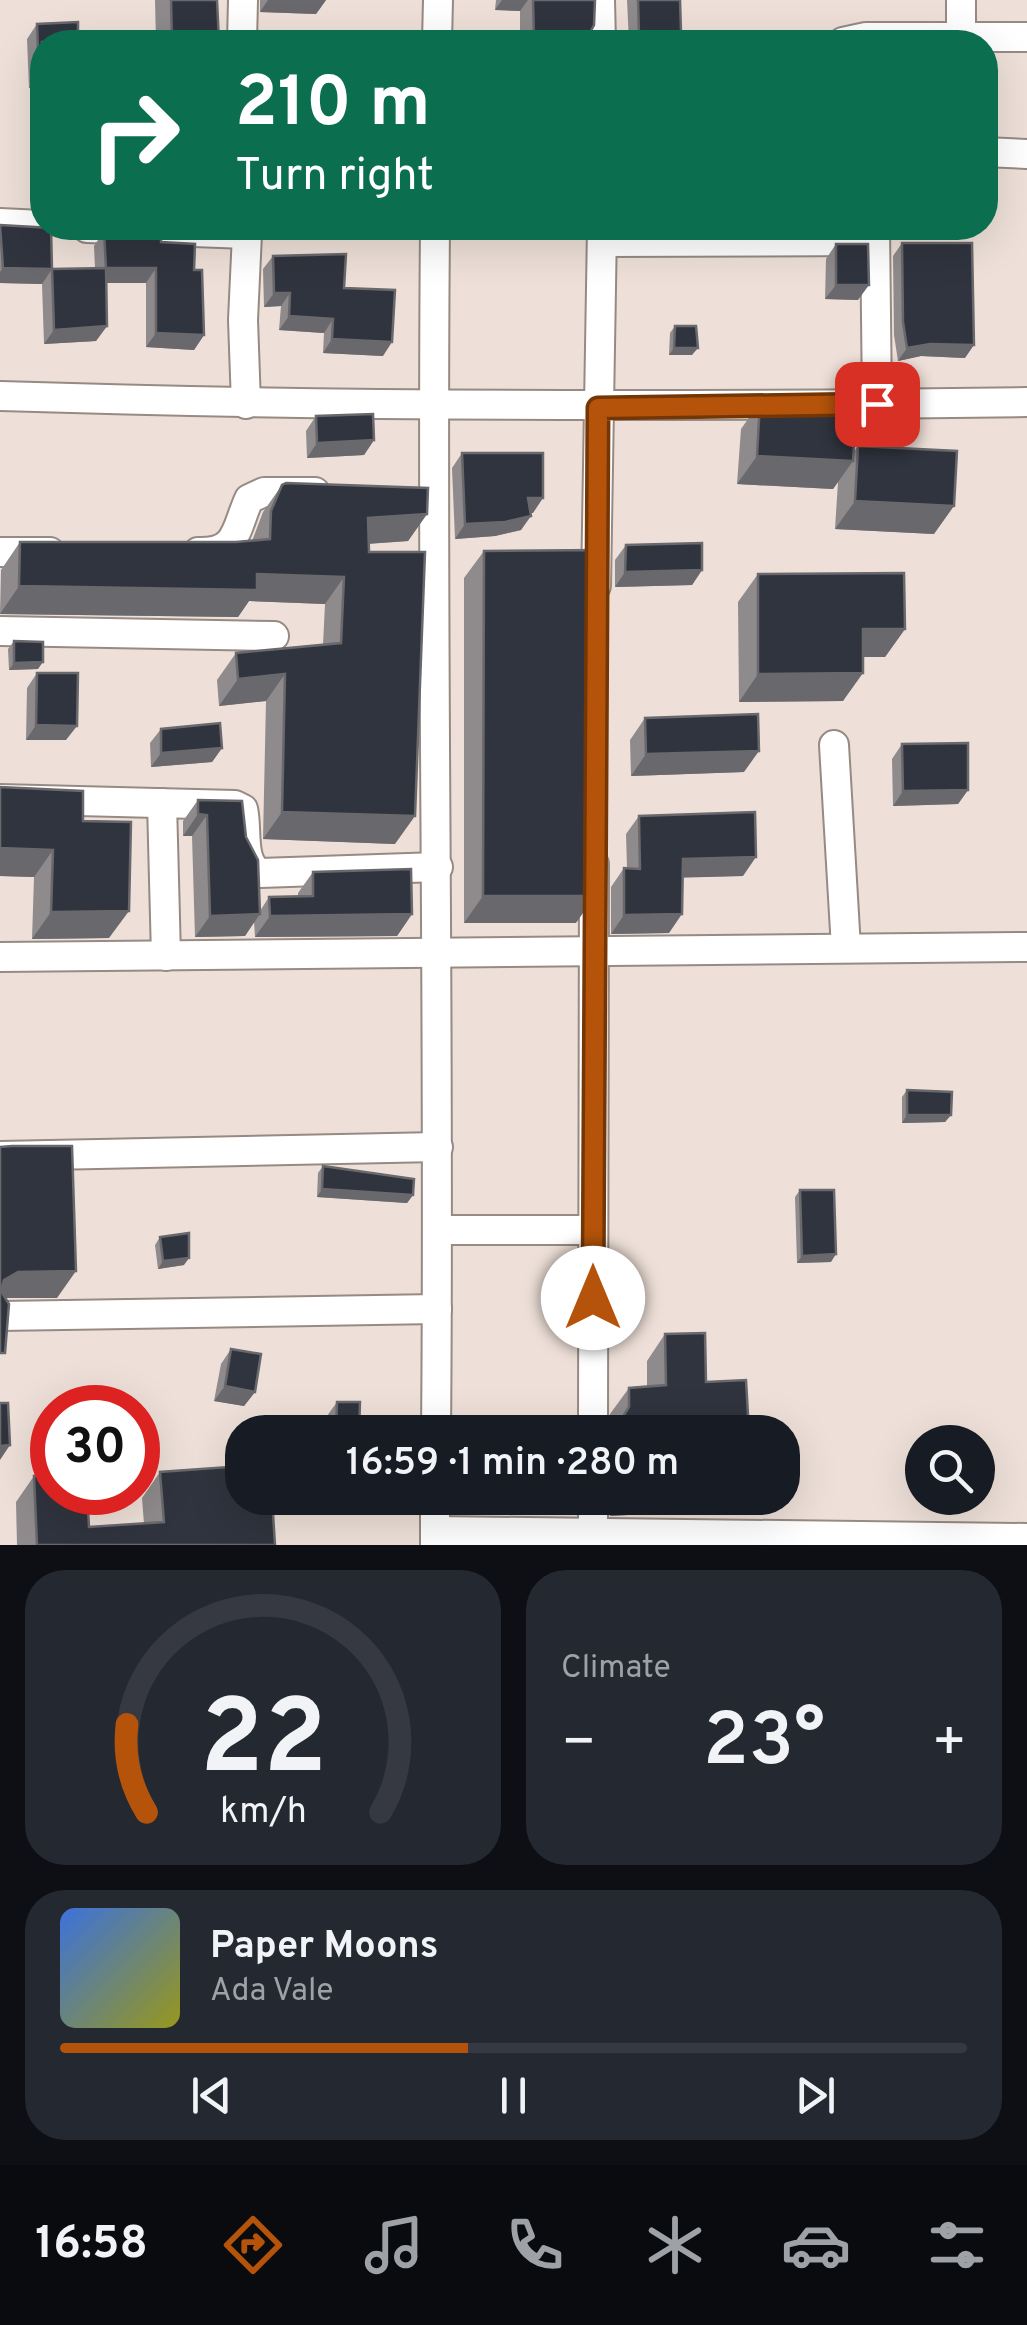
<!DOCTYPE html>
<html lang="en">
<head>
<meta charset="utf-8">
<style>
	:root { --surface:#171b24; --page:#242831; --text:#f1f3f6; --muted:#9ea1a6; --line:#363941; --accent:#b45309 }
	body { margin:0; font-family:Overpass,sans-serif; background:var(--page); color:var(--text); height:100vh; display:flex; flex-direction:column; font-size:38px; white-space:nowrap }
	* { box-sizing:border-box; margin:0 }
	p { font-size:32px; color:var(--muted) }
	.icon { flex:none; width:55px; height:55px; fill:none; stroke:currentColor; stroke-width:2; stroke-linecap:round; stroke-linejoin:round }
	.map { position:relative; height:1545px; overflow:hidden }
	.drawer { display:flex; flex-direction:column; gap:25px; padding:25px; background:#0d0f14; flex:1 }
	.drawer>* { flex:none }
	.banner { position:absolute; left:30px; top:30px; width:968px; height:210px; border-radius:40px; box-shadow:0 10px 40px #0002; background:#0b6e4f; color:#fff; overflow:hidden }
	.fabs { position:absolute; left:905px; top:1425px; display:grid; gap:20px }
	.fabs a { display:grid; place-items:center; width:90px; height:90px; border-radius:50%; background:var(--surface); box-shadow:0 10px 40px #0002; font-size:50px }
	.speed { position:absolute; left:30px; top:1385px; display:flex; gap:20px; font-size:50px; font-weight:700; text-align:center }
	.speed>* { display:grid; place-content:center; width:130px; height:130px; border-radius:50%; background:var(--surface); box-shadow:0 10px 40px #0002; line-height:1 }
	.speed .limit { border:15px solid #d22; background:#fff; color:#111 }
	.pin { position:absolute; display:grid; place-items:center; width:85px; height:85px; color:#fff; margin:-42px; border-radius:20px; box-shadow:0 5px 15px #0006 }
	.me { position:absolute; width:110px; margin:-55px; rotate:0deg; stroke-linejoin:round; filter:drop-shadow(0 0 8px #0008) }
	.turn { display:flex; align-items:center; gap:35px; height:210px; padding:0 40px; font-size:45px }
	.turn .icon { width:130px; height:130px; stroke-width:2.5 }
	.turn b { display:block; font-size:70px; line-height:85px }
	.big { font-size:75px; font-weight:600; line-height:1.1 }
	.drawer .card { flex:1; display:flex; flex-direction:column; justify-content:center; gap:15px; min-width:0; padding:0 35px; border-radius:40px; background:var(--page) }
	.drawer .dial { align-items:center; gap:0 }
	.dial svg { height:260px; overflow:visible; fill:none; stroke:var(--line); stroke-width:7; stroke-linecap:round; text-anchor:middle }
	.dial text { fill:var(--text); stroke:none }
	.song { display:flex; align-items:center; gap:30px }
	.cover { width:120px; height:120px; border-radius:15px; background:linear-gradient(135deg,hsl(220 70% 55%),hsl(60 70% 35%)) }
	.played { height:10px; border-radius:5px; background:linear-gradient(90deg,var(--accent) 45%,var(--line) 45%) }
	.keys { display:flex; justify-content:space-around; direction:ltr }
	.heat { display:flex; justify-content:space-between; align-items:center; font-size:55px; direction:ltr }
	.drawer .tiles { flex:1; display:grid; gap:25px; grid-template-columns:1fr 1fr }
	.card:last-child { grid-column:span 2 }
	.trip { position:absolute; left:225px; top:1415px; width:575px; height:100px; border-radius:40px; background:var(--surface); box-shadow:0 10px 40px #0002; font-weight:600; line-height:100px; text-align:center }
	.dock { display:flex; height:160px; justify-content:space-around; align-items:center; background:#090b0e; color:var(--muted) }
	.dock .icon { width:70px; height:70px }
	.dock .current { color:var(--accent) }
	.dock b { font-size:45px; color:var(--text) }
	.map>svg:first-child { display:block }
</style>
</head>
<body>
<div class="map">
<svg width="1027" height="1545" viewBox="0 0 1027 1545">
	<rect width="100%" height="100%" fill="#eee0d8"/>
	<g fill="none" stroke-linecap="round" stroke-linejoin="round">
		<g stroke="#968a82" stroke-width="32">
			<g id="street">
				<path d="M600,0L601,42"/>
				<path d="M961,36V0"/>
				<path d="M242,42L243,0"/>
				<path d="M437,42L438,0"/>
				<path d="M843,42L866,37H1027"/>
				<path d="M985,152L1027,154"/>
				<path d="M0,223L42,225"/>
				<path d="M87,228L247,234L246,228"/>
				<path d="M435,228C431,629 440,1031 436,1432"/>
				<path d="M875,228L877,404"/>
				<path d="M602,242L875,241"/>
				<path d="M0,396C342,407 684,407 1027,402"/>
				<path d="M246,404L243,320L247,234"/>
				<path d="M0,552H50"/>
				<path d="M198,552C238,553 235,530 249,499L264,492H315"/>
				<path d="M596,586L602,228"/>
				<path d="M0,631L274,636"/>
				<path d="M834,745L846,948"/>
				<path d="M0,799L235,805L243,809C248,829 240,862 260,873L438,867"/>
				<path d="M162,803L166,956"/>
				<path d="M0,957L1027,947"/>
				<path d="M0,1156L438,1147"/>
				<path d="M438,1230H593"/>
				<path d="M0,1316L437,1309"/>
				<path d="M593,1432L594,864"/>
				<path d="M435,1531L1027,1538"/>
				<path d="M435,1545V1498"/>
				<path d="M593,1545V1498"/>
			</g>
		</g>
		<use href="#street" stroke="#fff" stroke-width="28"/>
	</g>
	<g fill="#8f8a8b">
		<path d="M155,0H217L219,42H156Z"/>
		<path d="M260,0H326L316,14L260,12Z"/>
		<path d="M496,0H595L585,42H520V11L495,10Z"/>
		<path d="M627,0H680L674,42H629Z"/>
		<path d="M37,24L42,87L29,88L27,39Z"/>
		<path d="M0,225L52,269L95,268L94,246L104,231L161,242L194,270L204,335L194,350L146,347V283H106L107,326L96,341L44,344L42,284L0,283Z"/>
		<path d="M902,243L965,358L921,356L898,361L894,335L893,256Z"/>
		<path d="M836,244L858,300L825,299L826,259Z"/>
		<path d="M273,256L344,288L383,356L323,353L324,333L279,330L281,306L264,307L263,269Z"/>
		<path d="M675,326L692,355H669L670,333Z"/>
		<path d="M760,402L853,453L858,446L934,534L835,529L838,482L833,489L737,484L741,429Z"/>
		<path d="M316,416L374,440L364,455L307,458L306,431Z"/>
		<path d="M462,453L533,513H531L521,530L495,536L455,539L452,468Z"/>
		<path d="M282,485L427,514L408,541L368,544L395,844L263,839L266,701L219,706L217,680L236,653L323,645L325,604L249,601L238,617L0,614L1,570L20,542H236L252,541L263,512Z"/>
		<path d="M626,545L702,570L692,585L615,587V560Z"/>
		<path d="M484,551L576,923H464V578Z"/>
		<path d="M758,574L905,629L885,657H863L843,701L739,702L738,602Z"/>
		<path d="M14,641L38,669L9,670L8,649Z"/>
		<path d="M37,673L66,740H26L27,688Z"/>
		<path d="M645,718L744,772L631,776L630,740Z"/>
		<path d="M161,729L222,748L212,762L151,767L150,743Z"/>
		<path d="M902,744L968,790L958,804L893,806L892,759Z"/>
		<path d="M198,800L246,837L260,911L269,897L298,896V893L313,872L412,914L397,936L255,937L254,921L245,936L195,937L192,836H183V821Z"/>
		<path d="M639,816L743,876L683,877L669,933L611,934V887L624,868H627L626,834Z"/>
		<path d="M83,821L109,938L32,939L34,877L0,876Z"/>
		<path d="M907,1090L951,1115L945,1122L902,1123V1097Z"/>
		<path d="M323,1166L413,1195L407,1203L317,1197L318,1173Z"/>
		<path d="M800,1190L831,1262L797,1263L795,1197Z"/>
		<path d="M160,1237L184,1265L158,1269L155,1245Z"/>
		<path d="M665,1334L706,1382L749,1432H610V1414L629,1388L647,1386V1361Z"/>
		<path d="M231,1349L255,1392L244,1406L214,1401L221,1364Z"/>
		<path d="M337,1402L359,1432H326L327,1416Z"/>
		<path d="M160,1472L275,1545H17L16,1502L34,1476L89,1527L144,1524L142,1498Z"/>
		<path d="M608,1498H742L734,1509L610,1516Z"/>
	</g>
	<g fill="#69686c">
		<path d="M268,0H326L316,14L260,12Z"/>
		<path d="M502,0H528L520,11L495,10Z"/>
		<path d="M681,32L674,42H634L639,34Z"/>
		<path d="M39,73H42V87L29,88Z"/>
		<path d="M3,268L52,269L42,284L0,283V272Z"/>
		<path d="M106,268H156L146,283H96Z"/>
		<path d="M836,285H869L858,300L825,299Z"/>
		<path d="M274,293H290L281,306L264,307Z"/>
		<path d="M289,316L333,319L324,333L279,330Z"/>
		<path d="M107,326L96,341L44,344L54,330Z"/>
		<path d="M156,333L204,335L194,350L146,347Z"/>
		<path d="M332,339L392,342L383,356L323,353Z"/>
		<path d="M930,344L974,345L965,358L921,356L898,361L907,348Z"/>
		<path d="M674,348H698L692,355H669Z"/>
		<path d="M374,440L364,455L307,458L317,443Z"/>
		<path d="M757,456L853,461L833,489L737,484Z"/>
		<path d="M528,498H543L533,513H518Z"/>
		<path d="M855,501L954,506L934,534L835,529Z"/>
		<path d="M427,514L408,541L349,545L368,518Z"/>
		<path d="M531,516L521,530L495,536L455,539L465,524Z"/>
		<path d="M702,570L692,585L615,587L625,572Z"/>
		<path d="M257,574L344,577L325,604L249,601L238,617L0,614L19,586Z"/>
		<path d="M863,629H905L885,657H843Z"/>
		<path d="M43,662L38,669L9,670L14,663Z"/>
		<path d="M863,673L843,701L739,702L758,674Z"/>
		<path d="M285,674L266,701L219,706L238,679Z"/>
		<path d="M36,725L77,726L66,740H26Z"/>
		<path d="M222,748L212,762L151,767L161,753Z"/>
		<path d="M759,751L744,772L631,776L646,754Z"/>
		<path d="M968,790L958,804L893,806L903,791Z"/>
		<path d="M282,812L415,816L395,844L263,839Z"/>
		<path d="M198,814L207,815L192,836H183Z"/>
		<path d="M0,848L53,850L34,877L0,876Z"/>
		<path d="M756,857L743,876L670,878L683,859Z"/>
		<path d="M483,896H595L576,923H464Z"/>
		<path d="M129,911L109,938L32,939L51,912Z"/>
		<path d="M260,914L245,936L195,937L210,916Z"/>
		<path d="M412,914L397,936L255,937L270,916Z"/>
		<path d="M682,914L669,933L611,934L624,915Z"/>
		<path d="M907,1115H951L945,1122L902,1123Z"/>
		<path d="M322,1189L413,1195L407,1203L317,1197Z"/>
		<path d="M836,1254L831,1262L797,1263L802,1256Z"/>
		<path d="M189,1258L184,1265L158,1269L163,1261Z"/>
		<path d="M76,1271L57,1298H0L4,1280L18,1272Z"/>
		<path d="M225,1386L255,1392L244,1406L214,1401Z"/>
		<path d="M10,1445L0,1460V1446Z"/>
		<path d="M623,1498H742L734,1509L610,1516Z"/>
	</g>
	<g fill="#30343e" stroke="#69686c" stroke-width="2.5">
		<path d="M171,0H217L219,42H172Z"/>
		<path d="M533,0H595L594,25L585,42H534Z"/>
		<path d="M638,0H680L681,32L639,34Z"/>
		<path d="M78,22V42H42V73H39L37,24Z"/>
		<path d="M393,35V42H337V36Z"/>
		<path d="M0,225L51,228L52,269L3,268Z"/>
		<path d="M104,231L161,234V242L195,244L194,270H202L204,335L156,333V268H106Z"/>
		<path d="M902,243H972L974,345L930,344L907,348L903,322Z"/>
		<path d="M836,244H868L869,285H836Z"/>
		<path d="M346,254L344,288L395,290L392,342L332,339L333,319L289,316L290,293H274L273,256Z"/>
		<path d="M106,268L107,326L54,330L52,269Z"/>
		<path d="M675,326H696L698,348H674Z"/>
		<path d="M760,402L856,407L853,461L757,456Z"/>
		<path d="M373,414L374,440L317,443L316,416Z"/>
		<path d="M858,446L957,451L954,506L855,501Z"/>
		<path d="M462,453H543V498H528L531,516L505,522L465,524Z"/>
		<path d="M286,483L428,488L427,514L368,518L369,552H425L415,816L282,812L285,674L238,679L236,653L341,643L344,577L257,574V590L19,586L20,542H236L270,539L271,511L282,485Z"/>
		<path d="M702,543V570L625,572L626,545Z"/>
		<path d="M598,550L595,896H483L484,551Z"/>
		<path d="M904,573L905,629H863V673L758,674V574Z"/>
		<path d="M14,641L43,642V662L14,663Z"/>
		<path d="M37,673H78L77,726L36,725Z"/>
		<path d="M758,714L759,751L646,754L645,718Z"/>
		<path d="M220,723L222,748L161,753V729Z"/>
		<path d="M968,743V790L903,791L902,744Z"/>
		<path d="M0,787L83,791V821L131,822L129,911L51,912L53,850L0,848Z"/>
		<path d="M198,800L242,801L246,837L258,860L260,914L210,916L207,815L198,814Z"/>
		<path d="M755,812L756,857L683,859L682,914L624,915V868L640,869L639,816Z"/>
		<path d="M411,869L412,914L270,916L269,897L313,896V872Z"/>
		<path d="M907,1090L952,1092L951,1115H907Z"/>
		<path d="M12,1146H72L76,1271L18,1272L4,1280L1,1291L9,1304L5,1353H0V1147Z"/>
		<path d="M323,1166L414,1179L413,1195L322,1189Z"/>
		<path d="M800,1190H834L836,1254L802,1256Z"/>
		<path d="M189,1233V1258L163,1261L160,1237Z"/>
		<path d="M705,1333L706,1382L746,1380L749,1432H622L621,1420L629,1407V1388L666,1385L665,1334Z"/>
		<path d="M231,1349L261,1354L255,1392L225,1386Z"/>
		<path d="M337,1402H360L359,1432H336Z"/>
		<path d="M0,1403H8L10,1445L0,1446Z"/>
		<path d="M242,1466V1498H272L275,1545H37L34,1476L52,1475V1492H87L89,1527L164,1522L160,1472Z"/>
	</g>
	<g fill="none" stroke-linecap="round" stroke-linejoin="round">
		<g stroke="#753606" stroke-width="25">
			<path id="route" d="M593,1298L598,408L877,404"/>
		</g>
		<use href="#route" stroke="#b45309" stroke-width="18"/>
	</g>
</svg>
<div class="fabs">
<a><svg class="icon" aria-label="search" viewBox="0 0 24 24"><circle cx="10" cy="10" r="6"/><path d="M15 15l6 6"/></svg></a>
</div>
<div class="speed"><div class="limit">30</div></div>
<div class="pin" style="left:877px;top:404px;background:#d93025"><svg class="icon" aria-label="arrive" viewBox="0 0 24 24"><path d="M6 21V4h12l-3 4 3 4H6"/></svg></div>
<svg class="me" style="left:593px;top:1298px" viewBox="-20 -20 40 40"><circle r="19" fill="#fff"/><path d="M0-13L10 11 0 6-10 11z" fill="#b45309"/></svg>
<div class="trip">16:59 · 1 min · 280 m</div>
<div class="banner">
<div class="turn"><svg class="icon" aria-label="right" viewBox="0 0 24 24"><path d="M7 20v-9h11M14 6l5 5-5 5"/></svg><div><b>210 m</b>Turn right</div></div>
</div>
</div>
<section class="drawer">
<div class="tiles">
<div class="card dial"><svg viewBox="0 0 100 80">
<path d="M14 69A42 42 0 1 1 86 69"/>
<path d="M14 69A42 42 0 0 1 8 42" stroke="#b45309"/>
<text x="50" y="56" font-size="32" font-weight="700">22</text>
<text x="50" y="72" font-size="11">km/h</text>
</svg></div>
<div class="card"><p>Climate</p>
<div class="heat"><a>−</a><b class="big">23°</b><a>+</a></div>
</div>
<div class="card">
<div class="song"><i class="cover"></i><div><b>Paper Moons</b><p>Ada Vale</p></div></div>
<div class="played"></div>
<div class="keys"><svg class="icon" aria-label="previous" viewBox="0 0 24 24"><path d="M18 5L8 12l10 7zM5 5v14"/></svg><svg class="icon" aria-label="pause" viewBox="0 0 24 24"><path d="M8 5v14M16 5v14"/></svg><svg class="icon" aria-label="next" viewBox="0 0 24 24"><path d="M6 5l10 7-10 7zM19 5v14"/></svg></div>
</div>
</div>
</section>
<nav class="dock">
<b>16:58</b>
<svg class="icon current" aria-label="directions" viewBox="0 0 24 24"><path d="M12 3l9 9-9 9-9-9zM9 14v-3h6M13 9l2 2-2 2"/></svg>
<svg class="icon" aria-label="music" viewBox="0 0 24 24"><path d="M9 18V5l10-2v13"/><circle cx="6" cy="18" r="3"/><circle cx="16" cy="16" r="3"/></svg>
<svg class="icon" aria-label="phone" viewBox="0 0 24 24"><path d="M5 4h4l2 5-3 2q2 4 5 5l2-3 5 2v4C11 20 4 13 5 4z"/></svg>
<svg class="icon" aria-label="climate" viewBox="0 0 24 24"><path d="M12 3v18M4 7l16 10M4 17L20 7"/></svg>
<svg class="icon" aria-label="car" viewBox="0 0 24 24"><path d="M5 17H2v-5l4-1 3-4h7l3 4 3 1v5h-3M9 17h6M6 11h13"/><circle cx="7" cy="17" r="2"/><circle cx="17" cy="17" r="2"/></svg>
<svg class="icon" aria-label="filters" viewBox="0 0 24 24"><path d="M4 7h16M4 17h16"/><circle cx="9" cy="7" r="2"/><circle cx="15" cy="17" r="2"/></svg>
</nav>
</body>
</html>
